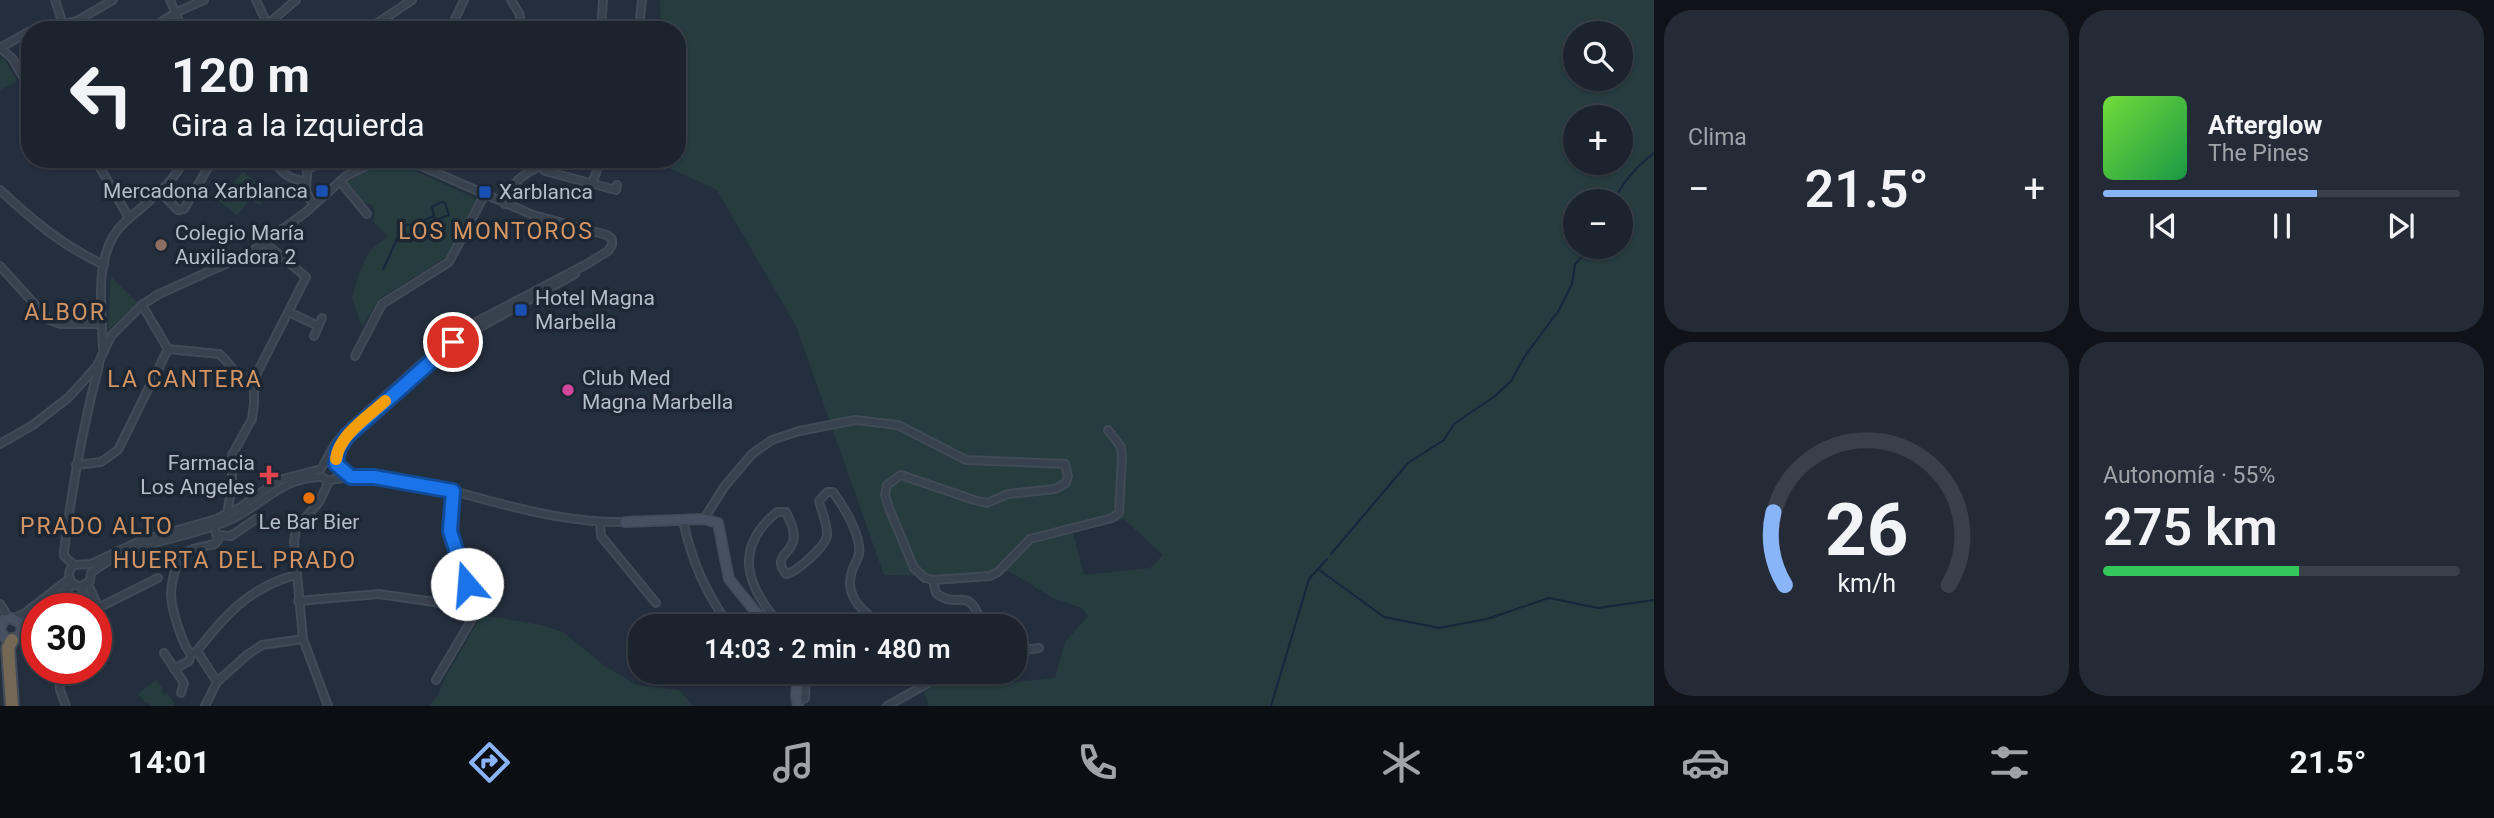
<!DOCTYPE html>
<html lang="es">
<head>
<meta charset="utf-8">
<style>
	:root { --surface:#1b232e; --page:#242b36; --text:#f1f3f6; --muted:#a0a4aa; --line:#39404a; --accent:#8ab4f8 }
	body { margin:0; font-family:Roboto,sans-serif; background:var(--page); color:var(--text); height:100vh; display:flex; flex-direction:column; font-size:26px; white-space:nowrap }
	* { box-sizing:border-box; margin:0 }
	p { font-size:23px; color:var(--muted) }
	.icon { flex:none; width:38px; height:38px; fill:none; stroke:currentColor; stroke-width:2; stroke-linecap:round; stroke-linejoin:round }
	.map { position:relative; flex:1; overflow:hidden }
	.side { display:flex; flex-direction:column; gap:10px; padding:10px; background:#0f1319; width:840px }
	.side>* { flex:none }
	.hud { position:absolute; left:21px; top:21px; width:665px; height:147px; border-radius:28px; box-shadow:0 2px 5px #0004,0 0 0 2px var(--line); background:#1b232e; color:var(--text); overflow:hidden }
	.fabs { position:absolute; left:1563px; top:21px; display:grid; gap:14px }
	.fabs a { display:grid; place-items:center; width:70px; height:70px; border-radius:50%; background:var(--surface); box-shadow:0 2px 5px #0004,0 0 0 2px var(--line); font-size:35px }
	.speed { position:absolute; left:21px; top:593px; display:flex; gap:14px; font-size:35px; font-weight:700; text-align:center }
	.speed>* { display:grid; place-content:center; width:91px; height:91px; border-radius:50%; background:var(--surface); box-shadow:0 2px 5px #0004,0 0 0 2px var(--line); line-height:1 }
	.speed .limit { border:10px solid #d22; background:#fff; color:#111 }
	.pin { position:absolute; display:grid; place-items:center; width:60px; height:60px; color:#fff; margin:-30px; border:4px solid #fff; border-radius:50%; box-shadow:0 2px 7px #0007 }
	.me { position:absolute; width:77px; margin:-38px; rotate:342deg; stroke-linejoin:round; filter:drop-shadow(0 0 5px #0008) }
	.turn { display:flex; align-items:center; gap:24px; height:147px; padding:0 35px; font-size:32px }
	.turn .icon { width:91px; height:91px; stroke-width:2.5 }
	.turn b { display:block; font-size:49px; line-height:60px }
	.big { font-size:52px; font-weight:600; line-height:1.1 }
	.side .tile { flex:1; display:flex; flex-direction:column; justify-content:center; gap:10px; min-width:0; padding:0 24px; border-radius:28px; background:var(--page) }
	.side .dial { align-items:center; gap:0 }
	.dial svg { height:182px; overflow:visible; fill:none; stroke:var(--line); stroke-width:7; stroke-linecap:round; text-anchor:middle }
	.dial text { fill:var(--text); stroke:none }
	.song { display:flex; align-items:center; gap:21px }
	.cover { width:84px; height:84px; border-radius:10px; background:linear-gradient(135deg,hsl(100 70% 55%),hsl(140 70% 35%)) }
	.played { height:7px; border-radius:4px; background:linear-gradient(90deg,var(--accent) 60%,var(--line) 60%) }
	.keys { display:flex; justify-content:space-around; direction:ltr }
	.heat { display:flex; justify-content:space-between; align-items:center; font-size:38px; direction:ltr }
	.charge { height:10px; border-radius:5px; background:linear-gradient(90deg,#34c759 55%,var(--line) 0) }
	.side .tiles { flex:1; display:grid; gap:10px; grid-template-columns:repeat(2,1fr) }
	.trip { position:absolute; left:628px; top:614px; width:399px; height:70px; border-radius:28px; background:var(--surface); box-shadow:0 2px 5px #0004,0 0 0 2px var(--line); font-weight:600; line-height:70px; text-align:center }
	.tab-bar { display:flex; height:112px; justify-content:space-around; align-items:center; background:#0b0e12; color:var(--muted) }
	.tab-bar .icon { width:49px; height:49px }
	.tab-bar .selected { color:var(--accent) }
	.tab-bar b { font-size:32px; color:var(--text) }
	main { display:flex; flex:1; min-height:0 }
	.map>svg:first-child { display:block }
</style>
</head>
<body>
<main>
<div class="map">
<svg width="1654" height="706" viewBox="0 0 1654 706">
	<rect width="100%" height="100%" fill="#242f3e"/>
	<g fill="#263c3f" fill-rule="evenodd">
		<path d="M660,0H1654V706H929L924,693L942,678L997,684L1055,678L1065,642L1088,616L1082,608L1053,598L1009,571L934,576L884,575L796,326L717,190L665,166L664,159H677V30H661ZM1575,33H1620V79H1575ZM1575,117H1620V163H1575ZM1575,201H1620V247H1575ZM1124,519L1163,555L1150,568L1084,575L1073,533Z"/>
		<path d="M0,58L5,60L17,81L0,90Z"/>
		<path d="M383,165L404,166L477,199L448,256L380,298L362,327L352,297L359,274L370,250L388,236L373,221L375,212L372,205L363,202L346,182L365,171Z"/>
		<path d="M243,171L272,198L268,202L264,200L260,205L250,200L237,215L219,201Z"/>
		<path d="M111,277L138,303L108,330Z"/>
		<path d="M482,615L541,625L563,632L606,667L637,685L679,690L693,706H429L438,695L446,676Z"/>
		<path d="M156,680L163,689L161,691L164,695L167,693L174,703L173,706H151L148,702L146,703L138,694Z"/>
	</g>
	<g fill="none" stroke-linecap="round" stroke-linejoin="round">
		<g stroke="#17263c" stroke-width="2">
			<path d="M1614,201C1623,181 1637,166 1654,153"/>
			<path d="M383,269C392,254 394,239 406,225L416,224L434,216L436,220L449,215L445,203L441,202L432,207L434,216"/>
			<path d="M1331,554L1408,463L1444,440L1454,424L1495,396L1511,381L1525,356L1559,310L1572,284L1575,264L1592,247"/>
			<path d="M1318,569L1384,617L1439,628L1487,619L1549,598L1598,608L1654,600"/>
			<path d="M1271,706L1309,579L1327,559"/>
		</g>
		<g stroke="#414a57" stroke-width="10">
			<g id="street">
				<path d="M55,0L63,24"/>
				<path d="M170,0L183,30"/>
				<path d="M256,0L270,30"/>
				<path d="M511,0L519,13L523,30"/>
				<path d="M37,30L77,21L113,0"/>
				<path d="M149,30L175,13L204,0"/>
				<path d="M261,30L296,0"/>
				<path d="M367,30L412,0"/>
				<path d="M450,30L464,0"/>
				<path d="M601,30L603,0"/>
				<path d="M639,30L642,0"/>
				<path d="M0,48L12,58L30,89"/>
				<path d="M0,48L30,31"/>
				<path d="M95,159L129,218"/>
				<path d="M273,159C281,173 290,180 306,181"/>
				<path d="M308,159L306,191L313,205"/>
				<path d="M540,166L545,171L616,190L617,185"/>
				<path d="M307,170L325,159"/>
				<path d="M340,181L367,214"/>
				<path d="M592,184L601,159"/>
				<path d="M0,190C32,220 63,246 104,265"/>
				<path d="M161,193L178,210L184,209L213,159"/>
				<path d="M505,204C513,176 528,173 552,159"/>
				<path d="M0,266L49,320L61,324H102"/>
				<path d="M289,312L318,326"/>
				<path d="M314,336L322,318"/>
				<path d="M103,348C102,309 92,251 125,222C149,200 169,189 185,159"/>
				<path d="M168,349L219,354C232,364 234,379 254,379"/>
				<path d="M355,356L382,304L449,262L484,196"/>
				<path d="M0,444L33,425L69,397L97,366L111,336L142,305L159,294L250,253L306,212L346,176L370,164L390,160L414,163L533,215L607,235L612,239V245L608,251L587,264L461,330"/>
				<path d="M324,464L335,444L346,431L455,334"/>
				<path d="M76,465L101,462L118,450L168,349L142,305"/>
				<path d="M322,477L329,481L337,478L340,472C335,455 336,451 347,436L450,344L575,274"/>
				<path d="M337,479C382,469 442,488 486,500C532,512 577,523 625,522"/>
				<path d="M227,514L232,485V455L252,419L254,404V379L306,277L264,242"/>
				<path d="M704,519L724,487L752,454L772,440L799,431L856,420L898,425L966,460L1065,464L1068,476L1066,483L1055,489L1008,494L987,503L974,500L901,475L887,485L885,495L889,508L914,568L925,578L933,580L990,576L998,572L1030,539L1112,518L1119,513L1122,458L1121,447L1108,430"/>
				<path d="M683,521C693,565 705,590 729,626"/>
				<path d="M600,522L601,536L656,603"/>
				<path d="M214,527L218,540L215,544L193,549L181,555C176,567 171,581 171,594C171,607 182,645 191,654L197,651C225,615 249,588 295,575"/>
				<path d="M218,535L231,536L256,519"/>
				<path d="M74,565L64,556V551C72,487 83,426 99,365"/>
				<path d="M91,573L90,581L81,586C72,586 67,578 70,570L74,565L91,564L140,541L216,519L239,508L279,480L321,469"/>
				<path d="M91,573C131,540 187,540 232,519C265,503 282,477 322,477"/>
				<path d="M933,580L936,593C961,612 967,581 983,626"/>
				<path d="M88,584L99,608"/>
				<path d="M81,586L91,609"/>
				<path d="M298,601L379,594L475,608"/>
				<path d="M0,604L9,618"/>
				<path d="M42,609L73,584"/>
				<path d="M96,609L158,578"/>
				<path d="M14,618L25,613L69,579"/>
				<path d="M22,626L37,613"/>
				<path d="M781,626C747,587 732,549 777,512H786C790,521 796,532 793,542C788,556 773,557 786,574C797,572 826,546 827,535C828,525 821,510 819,501L827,492H833C843,506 857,528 859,546C861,556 855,562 852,571C843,598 866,615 886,626"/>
				<path d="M197,651L217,682"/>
				<path d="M1015,651L1039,648"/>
				<path d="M164,653L184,683L181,693"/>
				<path d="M58,668L60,690L66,706"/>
				<path d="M174,669L189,661L191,654"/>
				<path d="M436,680L475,614L450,531L453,491"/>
				<path d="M797,703L805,698L806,672"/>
				<path d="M205,706L217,682L247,655L262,645L303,639"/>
				<path d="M328,706L303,639L294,541L296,529L319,502L329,481"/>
				<path d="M887,706L948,672"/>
			</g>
		</g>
		<g stroke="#414a57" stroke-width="12">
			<g id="secondary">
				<path d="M625,522L704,519L718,523L729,579L767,626"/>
				<path d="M0,628L4,620L11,618L20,623C25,634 16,642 5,638L0,630"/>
				<path d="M798,706L796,696L798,672"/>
			</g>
		</g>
		<g stroke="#434c59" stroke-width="16">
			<path id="highway" d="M12,640L8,648L12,706"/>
		</g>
		<use href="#street" stroke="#38414e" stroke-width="6"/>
		<use href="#secondary" stroke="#465061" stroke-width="9"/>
		<use href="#highway" stroke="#746855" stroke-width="12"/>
	</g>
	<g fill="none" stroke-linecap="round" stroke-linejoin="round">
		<g stroke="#114b97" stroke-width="18">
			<path id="route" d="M453,342L347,436L338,450L336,464L351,477H374L453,491L450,531L467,584"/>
		</g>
		<use href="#route" stroke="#1a73e8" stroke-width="12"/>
		<path stroke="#f59e0b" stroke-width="12" d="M336,459C339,435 368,417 385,401"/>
	</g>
	<g fill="#1a4fb4" stroke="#1d2633" stroke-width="2.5">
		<rect x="315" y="184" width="14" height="14" rx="3.5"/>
		<rect x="478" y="185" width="14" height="14" rx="3.5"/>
		<rect x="514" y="303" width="14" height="14" rx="3.5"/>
	</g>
	<circle fill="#8d6e63" stroke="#1d2633" stroke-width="2.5" cx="161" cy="245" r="7"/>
	<circle fill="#d1479c" stroke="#1d2633" stroke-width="2.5" cx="568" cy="390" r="7"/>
	<path fill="#e0444e" stroke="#1d2633" stroke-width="2.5" d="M265.5 464.5h7v7h7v7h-7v7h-7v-7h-7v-7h7z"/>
	<circle fill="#e8710a" stroke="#1d2633" stroke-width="2.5" cx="309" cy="498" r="7"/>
	<g text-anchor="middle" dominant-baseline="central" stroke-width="7" stroke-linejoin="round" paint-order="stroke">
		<g font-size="21" fill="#b4bcc9" stroke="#1d2633" text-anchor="start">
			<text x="308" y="191" text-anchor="end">Mercadona Xarblanca</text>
			<text x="499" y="192">Xarblanca</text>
			<text x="175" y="233">Colegio María<tspan x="175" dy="24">Auxiliadora 2</tspan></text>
			<text x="535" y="298">Hotel Magna<tspan x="535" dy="24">Marbella</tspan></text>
			<text x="582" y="378">Club Med<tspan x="582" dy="24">Magna Marbella</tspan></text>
			<text x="255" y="463" text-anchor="end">Farmacia<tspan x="255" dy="24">Los Angeles</tspan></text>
			<text x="309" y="522" text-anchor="middle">Le Bar Bier</text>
		</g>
		<g font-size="23" letter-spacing="2" fill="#d59563" stroke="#1d2633">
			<text x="496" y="231">LOS MONTOROS</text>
			<text x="65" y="312">ALBOR</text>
			<text x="185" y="379">LA CANTERA</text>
			<text x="97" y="526">PRADO ALTO</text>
			<text x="235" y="560">HUERTA DEL PRADO</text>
		</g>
	</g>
</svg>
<div class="fabs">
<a><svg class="icon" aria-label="search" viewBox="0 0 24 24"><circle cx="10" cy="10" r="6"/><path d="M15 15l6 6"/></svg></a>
<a>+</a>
<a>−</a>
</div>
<div class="speed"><div class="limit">30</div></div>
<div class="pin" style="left:453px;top:342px;background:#d93025"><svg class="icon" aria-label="arrive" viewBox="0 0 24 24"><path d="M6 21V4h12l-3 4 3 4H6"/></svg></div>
<svg class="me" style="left:467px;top:584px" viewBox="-20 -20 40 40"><circle r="19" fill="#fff"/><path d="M0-13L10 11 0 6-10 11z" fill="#1a73e8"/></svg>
<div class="trip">14:03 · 2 min · 480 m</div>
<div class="hud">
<div class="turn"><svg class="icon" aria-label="left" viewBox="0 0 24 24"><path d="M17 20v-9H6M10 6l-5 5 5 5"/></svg><div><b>120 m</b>Gira a la izquierda</div></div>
</div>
</div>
<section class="side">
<div class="tiles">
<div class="tile"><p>Clima</p>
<div class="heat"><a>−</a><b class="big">21.5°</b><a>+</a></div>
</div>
<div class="tile">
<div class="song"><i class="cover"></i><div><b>Afterglow</b><p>The Pines</p></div></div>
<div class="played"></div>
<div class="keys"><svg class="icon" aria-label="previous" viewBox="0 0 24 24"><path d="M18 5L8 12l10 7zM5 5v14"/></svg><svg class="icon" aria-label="pause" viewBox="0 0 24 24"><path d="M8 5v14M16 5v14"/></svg><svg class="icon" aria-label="next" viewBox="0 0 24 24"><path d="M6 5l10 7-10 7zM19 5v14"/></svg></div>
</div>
<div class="tile dial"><svg viewBox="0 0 100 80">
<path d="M14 69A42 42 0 1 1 86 69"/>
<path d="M14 69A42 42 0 0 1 9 37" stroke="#8ab4f8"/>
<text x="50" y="56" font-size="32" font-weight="700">26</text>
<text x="50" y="72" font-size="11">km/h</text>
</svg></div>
<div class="tile"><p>Autonomía · 55%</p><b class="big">275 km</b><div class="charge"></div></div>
</div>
</section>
</main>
<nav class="tab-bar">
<b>14:01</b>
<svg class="icon selected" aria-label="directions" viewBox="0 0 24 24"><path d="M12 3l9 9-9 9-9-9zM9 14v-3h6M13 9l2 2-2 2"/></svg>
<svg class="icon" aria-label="music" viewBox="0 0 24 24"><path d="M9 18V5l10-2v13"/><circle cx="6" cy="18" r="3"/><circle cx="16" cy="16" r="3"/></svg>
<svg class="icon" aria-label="phone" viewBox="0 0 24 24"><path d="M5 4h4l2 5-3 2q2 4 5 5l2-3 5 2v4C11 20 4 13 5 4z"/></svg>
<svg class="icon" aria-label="climate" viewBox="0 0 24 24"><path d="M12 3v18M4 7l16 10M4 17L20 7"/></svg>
<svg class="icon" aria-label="car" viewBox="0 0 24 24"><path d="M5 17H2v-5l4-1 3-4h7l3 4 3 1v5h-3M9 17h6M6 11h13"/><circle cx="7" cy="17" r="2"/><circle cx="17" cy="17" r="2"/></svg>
<svg class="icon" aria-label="filters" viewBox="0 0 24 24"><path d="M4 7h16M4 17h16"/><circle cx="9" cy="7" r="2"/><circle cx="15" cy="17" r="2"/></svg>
<b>21.5°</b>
</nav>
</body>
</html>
